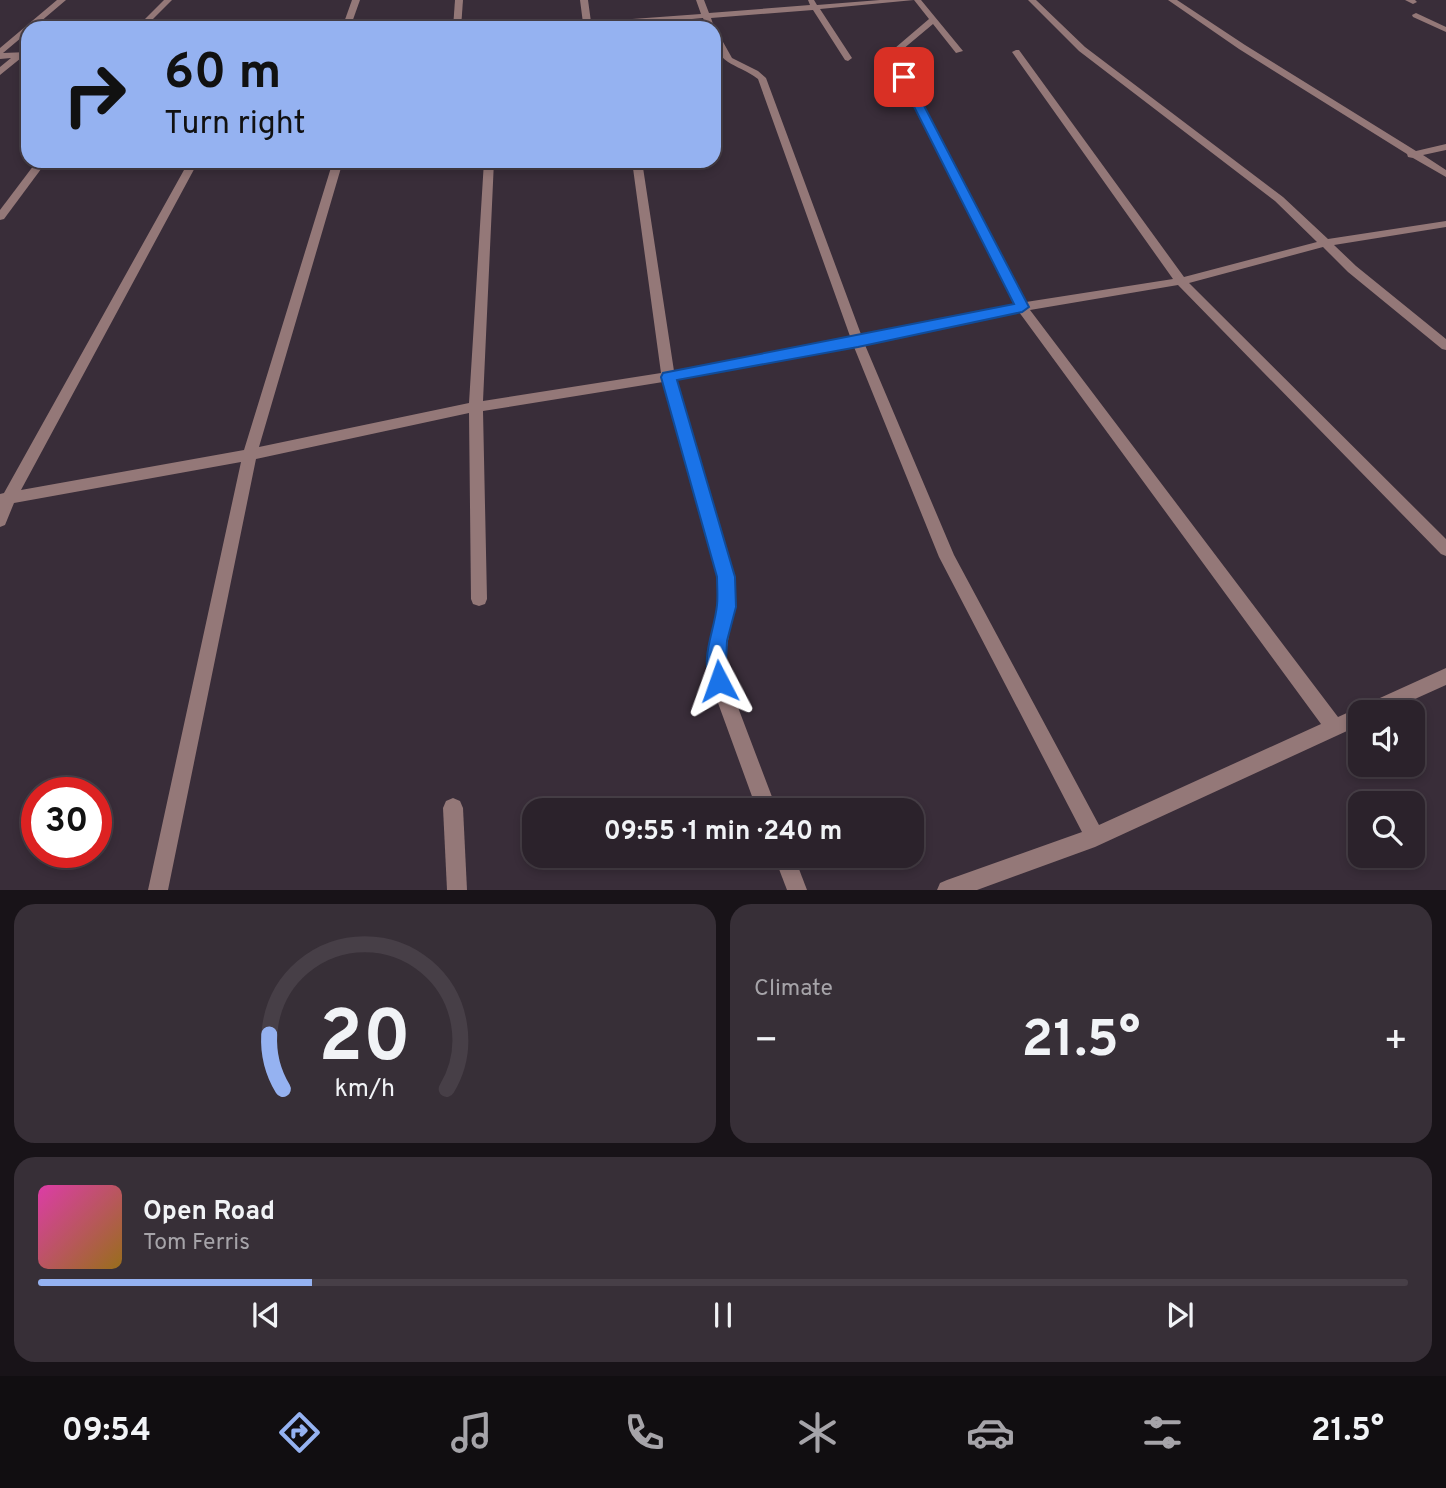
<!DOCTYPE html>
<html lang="en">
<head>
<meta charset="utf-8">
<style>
	:root { --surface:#2b222b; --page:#372f37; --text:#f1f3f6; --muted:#a6a4a9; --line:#473f47; --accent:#95b2f1 }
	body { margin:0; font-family:Overpass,sans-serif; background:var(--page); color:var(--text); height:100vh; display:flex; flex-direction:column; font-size:26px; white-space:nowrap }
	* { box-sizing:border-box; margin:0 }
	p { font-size:23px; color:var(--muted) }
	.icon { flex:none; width:38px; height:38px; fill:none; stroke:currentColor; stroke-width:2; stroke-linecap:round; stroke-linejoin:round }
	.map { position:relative; height:890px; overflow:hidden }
	.panel { display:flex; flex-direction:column; gap:14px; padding:14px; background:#181318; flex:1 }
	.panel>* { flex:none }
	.hud { position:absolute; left:21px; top:21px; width:700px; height:147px; border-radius:21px; box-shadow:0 4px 10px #0003,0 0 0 2px var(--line); background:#95b2f1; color:#111; overflow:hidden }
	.controls { position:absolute; left:1348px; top:700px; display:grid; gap:14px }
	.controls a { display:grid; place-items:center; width:77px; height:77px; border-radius:14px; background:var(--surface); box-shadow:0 4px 10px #0003,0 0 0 2px var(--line); font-size:35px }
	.speed { position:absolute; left:21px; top:777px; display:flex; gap:14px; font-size:35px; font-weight:700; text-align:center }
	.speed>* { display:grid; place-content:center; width:91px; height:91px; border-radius:50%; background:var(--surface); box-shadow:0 4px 10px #0003,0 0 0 2px var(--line); line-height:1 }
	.speed .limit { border:10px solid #d22; background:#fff; color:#111 }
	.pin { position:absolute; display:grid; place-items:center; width:60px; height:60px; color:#fff; margin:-30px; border-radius:14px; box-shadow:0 4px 10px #0006 }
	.me { position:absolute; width:77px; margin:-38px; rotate:356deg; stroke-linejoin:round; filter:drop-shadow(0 0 5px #0008) }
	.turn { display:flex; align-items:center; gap:24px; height:147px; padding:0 28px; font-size:32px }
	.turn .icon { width:91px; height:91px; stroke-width:2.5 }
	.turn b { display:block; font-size:49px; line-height:60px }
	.big { font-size:52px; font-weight:700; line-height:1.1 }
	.panel .widget { flex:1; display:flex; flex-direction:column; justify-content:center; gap:10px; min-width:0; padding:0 24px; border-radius:21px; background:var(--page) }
	.panel .dial { align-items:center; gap:0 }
	.dial svg { height:182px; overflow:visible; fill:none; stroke:var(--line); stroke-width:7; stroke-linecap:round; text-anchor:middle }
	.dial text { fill:var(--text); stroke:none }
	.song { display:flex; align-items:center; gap:21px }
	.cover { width:84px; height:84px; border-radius:10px; background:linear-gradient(135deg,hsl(320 70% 55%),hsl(40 70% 35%)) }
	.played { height:7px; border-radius:4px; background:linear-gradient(90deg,var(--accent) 20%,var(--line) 20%) }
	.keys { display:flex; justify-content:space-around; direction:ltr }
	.heat { display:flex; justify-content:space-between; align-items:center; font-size:38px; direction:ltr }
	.panel .tiles { flex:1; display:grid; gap:14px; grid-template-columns:1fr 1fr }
	.widget:last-child { grid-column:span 2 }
	.trip { position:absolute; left:522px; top:798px; width:402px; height:70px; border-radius:21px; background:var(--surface); box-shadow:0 4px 10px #0003,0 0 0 2px var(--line); font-weight:700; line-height:70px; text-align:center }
	.menu { display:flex; height:112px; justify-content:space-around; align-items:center; background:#110e11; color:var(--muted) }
	.menu .icon { width:49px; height:49px }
	.menu .on { color:var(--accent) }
	.menu b { font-size:32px; color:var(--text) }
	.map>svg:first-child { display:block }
</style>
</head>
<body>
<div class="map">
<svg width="1446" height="890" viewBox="0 0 1446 890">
	<rect width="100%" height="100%" fill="#392d39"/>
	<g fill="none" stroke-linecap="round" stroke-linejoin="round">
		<g fill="#947878" fill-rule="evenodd">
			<path d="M57,0H66L33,28H28V32L3,53L28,52V58H21L0,75V67L11,58L0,59V48Z"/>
			<path d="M164,0H172L144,28H136Z"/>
			<path d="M352,0H360L350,28H342Z"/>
			<path d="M455,0H463L461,28H453Z"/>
			<path d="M580,0H588L591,22L701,14L696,0H704L709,13L810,5L808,0H814L817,5L880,0H921L963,51L956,53L933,24L896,55L1026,302L1173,279L1012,52L1016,50H1019L1184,277L1317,242L1275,201L1079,51L1028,0H1036L1085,47L1283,197L1328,239L1446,221V227L1334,245L1356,266L1446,339V350L1442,349L1348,272L1323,247L1189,283L1446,539V556L1441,554L1178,285L1030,310L1338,717L1446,668V685L1386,712H1360V725L1095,847L977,890H937L940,883L947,880L1082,832L939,557L854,347L675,380L734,577V604L726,653L728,681L777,810H757L710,681L709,653L717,604L718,577L663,382L483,411L487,599L485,604L479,606L473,604L471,599L469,413L256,459L168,890H148L241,462L14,503L5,525L0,527V494L4,493L189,161L198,162L21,490L244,450L333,161H343L259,447L469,403L484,161H494L483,401L661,373L632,161H642L674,371L851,339L758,79C736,62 714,66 714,31L718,33L732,58L758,71L766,78L862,337L1015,305L888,54L929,19L914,0L820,9L852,58L848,61L845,60L813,10L711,18L713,24L709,26H706L703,18L592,28H540L544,26L583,23ZM1019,312L1321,724L1099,825L954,555L865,345Z"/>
			<path d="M1168,0H1177L1245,45L1416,151L1446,144V150L1423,155L1446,170V177L1413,158L1408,157L1407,154L1239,49Z"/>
			<path d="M1405,0H1415L1417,2L1413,4Z"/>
			<path d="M1416,13L1446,27V32L1413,17L1412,15Z"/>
			<path d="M37,161H47L4,219L0,220V210Z"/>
			<path d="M453,798L460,801L463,808L467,890H447L443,808L446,801Z"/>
			<path d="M774,856H794L807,890H787Z"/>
		</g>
	</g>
	<path fill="#1a73e8" stroke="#114b97" stroke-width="2" d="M900,75L909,77L1029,307L1022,312L858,347L677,380L735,577L736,607L727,641L726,661L729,681L726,688L719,691L712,688C699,658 714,634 717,605C718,596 717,586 717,577L661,377L663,373L1014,304L899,77Z"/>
</svg>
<div class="controls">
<a><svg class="icon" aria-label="sound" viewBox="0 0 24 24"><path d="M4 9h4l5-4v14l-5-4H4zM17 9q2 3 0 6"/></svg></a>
<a><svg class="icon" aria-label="search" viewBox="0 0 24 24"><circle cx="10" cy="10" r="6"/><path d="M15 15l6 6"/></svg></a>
</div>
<div class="speed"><div class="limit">30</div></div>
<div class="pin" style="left:904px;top:77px;background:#d93025"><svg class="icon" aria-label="arrive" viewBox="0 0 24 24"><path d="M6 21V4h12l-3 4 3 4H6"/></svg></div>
<svg class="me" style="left:719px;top:681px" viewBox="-20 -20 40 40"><path d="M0-17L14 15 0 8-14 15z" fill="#1a73e8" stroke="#fff" stroke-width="4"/></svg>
<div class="trip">09:55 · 1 min · 240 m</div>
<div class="hud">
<div class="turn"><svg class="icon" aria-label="right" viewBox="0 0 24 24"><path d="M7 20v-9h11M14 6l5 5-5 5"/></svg><div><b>60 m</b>Turn right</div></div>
</div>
</div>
<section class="panel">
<div class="tiles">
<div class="widget dial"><svg viewBox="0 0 100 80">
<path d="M14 69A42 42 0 1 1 86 69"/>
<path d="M14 69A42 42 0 0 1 8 45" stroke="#95b2f1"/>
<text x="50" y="56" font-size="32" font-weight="700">20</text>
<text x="50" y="72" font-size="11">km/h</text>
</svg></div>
<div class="widget"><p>Climate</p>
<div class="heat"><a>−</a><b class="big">21.5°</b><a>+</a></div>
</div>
<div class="widget">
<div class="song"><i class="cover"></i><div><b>Open Road</b><p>Tom Ferris</p></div></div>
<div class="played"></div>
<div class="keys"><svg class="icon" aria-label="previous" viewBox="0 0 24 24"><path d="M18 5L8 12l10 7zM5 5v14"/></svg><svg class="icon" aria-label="pause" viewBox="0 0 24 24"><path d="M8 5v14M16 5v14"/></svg><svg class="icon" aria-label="next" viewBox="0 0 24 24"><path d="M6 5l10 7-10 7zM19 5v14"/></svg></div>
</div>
</div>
</section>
<nav class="menu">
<b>09:54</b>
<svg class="icon on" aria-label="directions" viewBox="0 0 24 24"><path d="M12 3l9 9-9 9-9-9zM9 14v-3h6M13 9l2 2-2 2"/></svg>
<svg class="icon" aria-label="music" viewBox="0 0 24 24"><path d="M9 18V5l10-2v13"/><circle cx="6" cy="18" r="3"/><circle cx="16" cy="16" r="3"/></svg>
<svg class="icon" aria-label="phone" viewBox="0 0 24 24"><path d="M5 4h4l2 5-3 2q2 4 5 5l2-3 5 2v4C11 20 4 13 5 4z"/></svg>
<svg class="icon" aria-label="climate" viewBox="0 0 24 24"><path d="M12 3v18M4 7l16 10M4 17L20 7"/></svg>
<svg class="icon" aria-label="car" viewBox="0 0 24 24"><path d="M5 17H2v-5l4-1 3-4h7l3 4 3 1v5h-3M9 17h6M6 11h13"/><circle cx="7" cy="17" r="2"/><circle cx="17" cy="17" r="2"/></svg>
<svg class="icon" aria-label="filters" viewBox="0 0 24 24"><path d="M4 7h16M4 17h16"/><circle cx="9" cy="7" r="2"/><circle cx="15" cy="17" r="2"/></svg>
<b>21.5°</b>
</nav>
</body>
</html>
